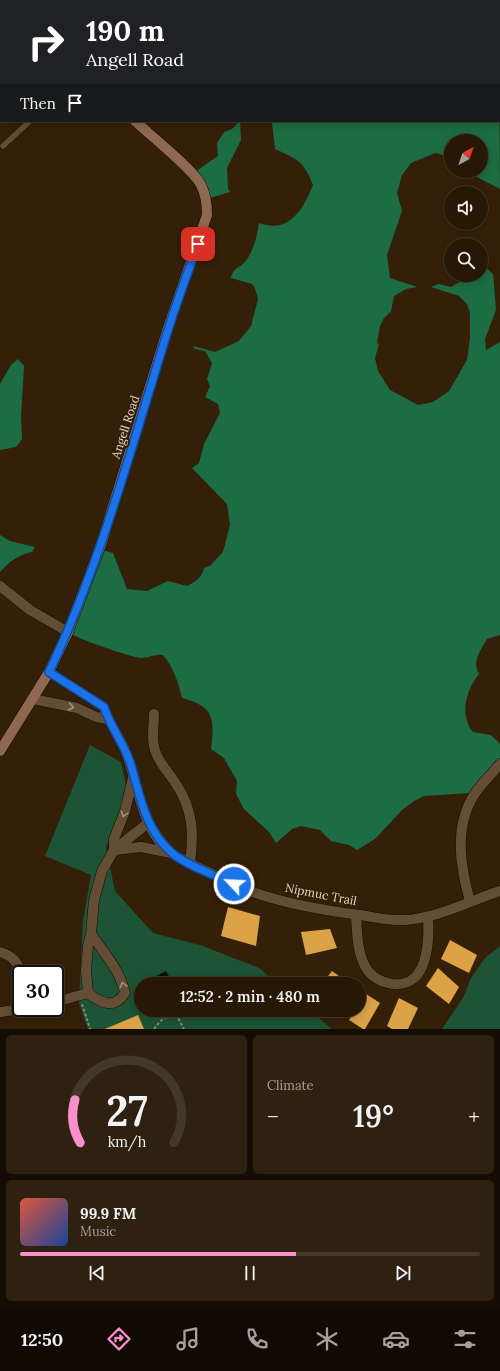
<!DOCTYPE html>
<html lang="en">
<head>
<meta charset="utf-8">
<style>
	:root { --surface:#271806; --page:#2f2110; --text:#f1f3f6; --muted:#a4a09b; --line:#433728; --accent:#f990ca }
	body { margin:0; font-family:Lora,serif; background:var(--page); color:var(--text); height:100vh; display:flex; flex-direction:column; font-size:15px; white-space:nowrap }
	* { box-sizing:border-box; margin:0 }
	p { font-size:13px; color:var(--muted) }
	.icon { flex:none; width:22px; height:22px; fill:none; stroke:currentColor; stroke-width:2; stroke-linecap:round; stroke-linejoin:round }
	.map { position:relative; height:1029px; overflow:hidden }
	.panel { display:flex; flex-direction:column; gap:6px; padding:6px; background:#150d03; flex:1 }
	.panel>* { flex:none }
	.guide { position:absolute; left:0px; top:0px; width:500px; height:122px; box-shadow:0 2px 10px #0003,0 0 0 1px var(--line); background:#202124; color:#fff; overflow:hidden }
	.needle { width:26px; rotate:40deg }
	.controls { position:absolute; left:444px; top:134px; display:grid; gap:8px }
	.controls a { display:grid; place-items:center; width:44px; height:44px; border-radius:50%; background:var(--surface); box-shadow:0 2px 10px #0003,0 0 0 1px var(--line); font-size:20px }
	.speed { position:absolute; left:12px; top:965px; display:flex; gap:8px; font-size:20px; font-weight:700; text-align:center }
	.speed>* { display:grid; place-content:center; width:52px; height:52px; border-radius:50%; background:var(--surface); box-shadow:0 2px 10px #0003,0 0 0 1px var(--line); line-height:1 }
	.speed .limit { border:2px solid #111; border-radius:6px; background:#fff; color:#111 }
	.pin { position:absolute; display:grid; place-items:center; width:34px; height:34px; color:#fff; margin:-17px; border-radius:8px; box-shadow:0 2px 6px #0006 }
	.me { position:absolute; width:44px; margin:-22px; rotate:295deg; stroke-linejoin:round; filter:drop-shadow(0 0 3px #0008) }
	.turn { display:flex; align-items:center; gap:14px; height:84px; padding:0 20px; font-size:18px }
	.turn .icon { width:52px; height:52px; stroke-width:2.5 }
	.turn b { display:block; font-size:28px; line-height:34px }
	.then { display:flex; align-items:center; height:38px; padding:0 20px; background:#0003; gap:8px; font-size:15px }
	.big { font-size:30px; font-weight:600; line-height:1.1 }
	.panel .widget { flex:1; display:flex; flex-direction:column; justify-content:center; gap:6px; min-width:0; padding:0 14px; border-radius:6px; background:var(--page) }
	.panel .dial { align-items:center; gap:0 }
	.dial svg { height:104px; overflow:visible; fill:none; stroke:var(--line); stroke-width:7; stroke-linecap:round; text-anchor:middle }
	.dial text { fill:var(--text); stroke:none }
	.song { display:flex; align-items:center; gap:12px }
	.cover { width:48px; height:48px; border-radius:6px; background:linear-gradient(135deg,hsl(10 70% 55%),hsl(220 70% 35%)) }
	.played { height:4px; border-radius:2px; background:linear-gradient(90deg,var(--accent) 60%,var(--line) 60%) }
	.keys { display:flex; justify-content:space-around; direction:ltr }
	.heat { display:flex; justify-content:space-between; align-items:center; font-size:22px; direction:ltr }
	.panel .tiles { flex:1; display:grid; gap:6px; grid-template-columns:1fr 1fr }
	.widget:last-child { grid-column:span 2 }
	.trip { position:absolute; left:134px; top:977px; width:232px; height:40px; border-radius:20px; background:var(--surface); box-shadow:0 2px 10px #0003,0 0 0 1px var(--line); font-weight:600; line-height:40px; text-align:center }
	.tab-bar { display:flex; height:64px; justify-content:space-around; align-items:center; background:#100a02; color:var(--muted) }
	.tab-bar .icon { width:28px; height:28px }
	.tab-bar .on { color:var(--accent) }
	.tab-bar b { font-size:18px; color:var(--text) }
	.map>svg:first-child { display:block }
</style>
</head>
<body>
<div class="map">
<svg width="500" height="1029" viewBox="0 0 500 1029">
	<rect width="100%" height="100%" fill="#342008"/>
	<g fill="#1c5435">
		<path d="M90,745L121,762L127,790L106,848L115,891L153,933L200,945L259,968L278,984H141V1010H309L332,1029H88L79,1003L83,921L91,875L45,856Z"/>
		<path d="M500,946V1029H442L463,998L471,978L485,958Z"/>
	</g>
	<g fill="#1c6d43">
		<path d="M499,61L500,189L473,175L471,171H481V141H451V157L435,153L411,163L402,175L397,193L402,211L387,255L390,278L417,287L406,289L394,296L391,311L384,318L380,326L377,343L379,344L375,358L378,371L390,390L418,405L433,402L449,391L467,360L470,338V313L467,304L459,296L431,287L439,284L451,287L471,275H481V268L484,266L493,274L496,310L485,339L486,350L500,342V635L487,639C480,651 472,661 479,674C466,690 459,715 473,732L491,735L500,744V758L471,793L424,796L414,801L402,810L375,839L357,850L349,845L331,841L320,830L301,826L292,829L276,843L269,832L244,809L236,794L237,781L224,758L211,749C215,719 214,706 182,698C179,684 173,666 163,655C153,654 150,658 142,658C132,658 70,636 64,630L95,548L113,553L127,589L147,591L168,581L187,586C195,582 202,578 204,568L210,566L223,552L230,525L227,504L192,468L199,463L204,444L220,413L218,404L205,397L210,386L207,379L212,363L205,351L195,349L193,346L215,352L239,341L251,326L258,299L255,288L252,284L231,278C234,267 238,269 245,262C254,250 257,237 259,223C290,234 303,209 313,185C304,161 297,159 275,149L272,123L269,121H499Z"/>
		<path d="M240,121L241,140L227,168L228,189L230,192L210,198L192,174L218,156L217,143L224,132L232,129Z"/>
		<path d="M18,359L24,366L21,417L22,439L16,447L0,450V384L11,365Z"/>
		<path d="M0,535L10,541L35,547L32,552C18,555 9,562 0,572Z"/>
	</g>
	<path fill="#010d14" d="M166,971L171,980L163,984H148V980Z"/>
	<g fill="#dca346">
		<path d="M228,907L260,916L256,946L221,936Z"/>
		<path d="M330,929L337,948L306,955L301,932Z"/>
		<path d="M450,940L477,955L469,973L441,959Z"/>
		<path d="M438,968L459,987L449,1004L426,986Z"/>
		<path d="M332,971L350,984H322Z"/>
		<path d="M366,994L380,1003L365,1029H363L349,1020L355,1010H359V1004Z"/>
		<path d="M399,998L418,1008L408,1029H392L387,1026Z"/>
		<path d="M138,1015L144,1029H105Z"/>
	</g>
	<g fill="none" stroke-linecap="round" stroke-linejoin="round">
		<g stroke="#1b0900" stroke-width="6">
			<path id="lane" d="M3,146L30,121"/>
		</g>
		<g stroke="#1b0900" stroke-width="11">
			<g id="street">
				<path d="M0,586L30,610L68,632"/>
				<path d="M49,672L104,707C108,723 119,735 125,750C139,784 140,829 171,853C180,860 194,865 204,870C217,876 229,882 242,888C279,903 320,910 360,915C374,917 390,921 405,920C438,918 469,901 500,891"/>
				<path d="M33,699L77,708L96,717L107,719"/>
				<path d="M154,714C154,726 151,739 155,750C159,764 169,772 176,784C193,809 194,834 190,863"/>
				<path d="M133,778L125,811L114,839V850L141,847L171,853"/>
				<path d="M470,901C460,866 454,827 474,795C481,784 492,774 500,764"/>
				<path d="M356,915C357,931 357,951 365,966C375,986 408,992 420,971C429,955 429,934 428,917"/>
				<path d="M91,934C104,953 120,970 125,993C114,1010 101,1003 88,993L86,971L88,946L91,934L94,900L102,871L114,850L148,823"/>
				<path d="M0,952C13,956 17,962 22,974"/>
				<path d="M55,1002L88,993"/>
				<path d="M0,1012L28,1008"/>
			</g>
		</g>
		<g stroke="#1b0900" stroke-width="11">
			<g id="secondary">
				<path d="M43,0V1"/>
				<path d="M0,751L49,672L68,632L101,545L168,328L207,215C207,205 206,195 201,185C195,171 149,134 135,121"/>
			</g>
		</g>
		<g stroke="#938370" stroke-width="2" stroke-dasharray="3 2" stroke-linecap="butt">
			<path d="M82,1004L90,1029"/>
			<path d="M154,1029C160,1021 167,1012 178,1018L184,1029"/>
		</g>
		<use href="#lane" stroke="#634e35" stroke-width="5.5"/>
		<use href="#street" stroke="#634e35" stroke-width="10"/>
		<use href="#secondary" stroke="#8e6851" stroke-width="10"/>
	</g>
	<defs><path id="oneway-chevron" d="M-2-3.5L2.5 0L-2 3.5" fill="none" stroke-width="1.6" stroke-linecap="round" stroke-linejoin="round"/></defs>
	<g stroke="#a3927e">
		<use href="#oneway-chevron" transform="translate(71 707) rotate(12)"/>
		<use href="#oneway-chevron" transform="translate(124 814) rotate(108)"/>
		<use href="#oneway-chevron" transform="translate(123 985) rotate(-104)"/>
	</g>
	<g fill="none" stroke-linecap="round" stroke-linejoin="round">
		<g stroke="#114b97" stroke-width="10">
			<path id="route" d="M198,244C188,272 177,301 168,330C132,445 101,563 49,672L104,707C110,726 123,742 130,762C140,794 144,828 171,852C183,864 217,876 234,884"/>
		</g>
		<use href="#route" stroke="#1a73e8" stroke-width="7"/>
	</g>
	<g text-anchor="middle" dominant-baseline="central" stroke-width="4" stroke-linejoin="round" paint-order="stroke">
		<g font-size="12" fill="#e3d6c8" stroke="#342008">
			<text transform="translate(125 427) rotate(-72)">Angell Road</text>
			<text transform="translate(321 894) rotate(11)">Nipmuc Trail</text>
		</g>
	</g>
</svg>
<div class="controls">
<a><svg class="needle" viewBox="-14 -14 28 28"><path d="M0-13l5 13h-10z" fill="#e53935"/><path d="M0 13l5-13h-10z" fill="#a4a09b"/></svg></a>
<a><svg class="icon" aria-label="sound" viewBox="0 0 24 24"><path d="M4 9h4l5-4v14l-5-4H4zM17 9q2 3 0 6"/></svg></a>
<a><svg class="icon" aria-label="search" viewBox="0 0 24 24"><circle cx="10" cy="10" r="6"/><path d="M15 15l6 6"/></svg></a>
</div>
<div class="speed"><div class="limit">30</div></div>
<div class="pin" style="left:198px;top:244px;background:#d93025"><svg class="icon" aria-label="arrive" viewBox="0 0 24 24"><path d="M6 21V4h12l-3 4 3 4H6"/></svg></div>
<svg class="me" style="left:234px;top:884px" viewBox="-20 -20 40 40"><circle r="17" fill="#1a73e8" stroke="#fff" stroke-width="3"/><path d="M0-11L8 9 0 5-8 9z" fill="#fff"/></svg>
<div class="trip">12:52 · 2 min · 480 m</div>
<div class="guide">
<div class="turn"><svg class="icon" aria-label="right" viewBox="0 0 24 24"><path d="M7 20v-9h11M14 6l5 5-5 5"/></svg><div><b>190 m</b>Angell Road</div></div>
<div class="then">Then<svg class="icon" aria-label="arrive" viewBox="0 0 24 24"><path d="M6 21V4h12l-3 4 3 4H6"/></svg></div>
</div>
</div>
<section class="panel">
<div class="tiles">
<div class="widget dial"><svg viewBox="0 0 100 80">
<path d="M14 69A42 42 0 1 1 86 69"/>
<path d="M14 69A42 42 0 0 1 10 36" stroke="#f990ca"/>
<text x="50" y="56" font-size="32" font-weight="700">27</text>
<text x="50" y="72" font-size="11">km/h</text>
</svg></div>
<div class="widget"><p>Climate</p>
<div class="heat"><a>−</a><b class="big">19°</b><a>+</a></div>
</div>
<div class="widget">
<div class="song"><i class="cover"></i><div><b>99.9 FM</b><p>Music</p></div></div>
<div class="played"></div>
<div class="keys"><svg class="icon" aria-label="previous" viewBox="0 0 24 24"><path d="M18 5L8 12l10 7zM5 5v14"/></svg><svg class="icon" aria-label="pause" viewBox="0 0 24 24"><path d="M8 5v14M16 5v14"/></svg><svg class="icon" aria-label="next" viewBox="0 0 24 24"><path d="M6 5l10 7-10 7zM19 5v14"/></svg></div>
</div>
</div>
</section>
<nav class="tab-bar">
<b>12:50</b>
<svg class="icon on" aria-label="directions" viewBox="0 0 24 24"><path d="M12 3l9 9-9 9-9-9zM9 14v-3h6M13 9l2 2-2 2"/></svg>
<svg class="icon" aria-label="music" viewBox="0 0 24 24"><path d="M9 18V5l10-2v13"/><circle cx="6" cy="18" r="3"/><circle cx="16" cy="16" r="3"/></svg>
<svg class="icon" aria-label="phone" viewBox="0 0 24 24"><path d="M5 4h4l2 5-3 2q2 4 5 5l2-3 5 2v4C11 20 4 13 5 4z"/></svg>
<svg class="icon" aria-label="climate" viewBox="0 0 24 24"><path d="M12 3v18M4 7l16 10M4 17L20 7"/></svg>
<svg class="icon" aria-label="car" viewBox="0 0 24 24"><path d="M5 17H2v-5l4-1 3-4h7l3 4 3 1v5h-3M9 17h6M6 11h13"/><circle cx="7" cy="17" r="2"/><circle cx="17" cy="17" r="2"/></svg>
<svg class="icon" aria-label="filters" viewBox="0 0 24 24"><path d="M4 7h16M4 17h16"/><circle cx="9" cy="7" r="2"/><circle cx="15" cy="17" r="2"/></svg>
</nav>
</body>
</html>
